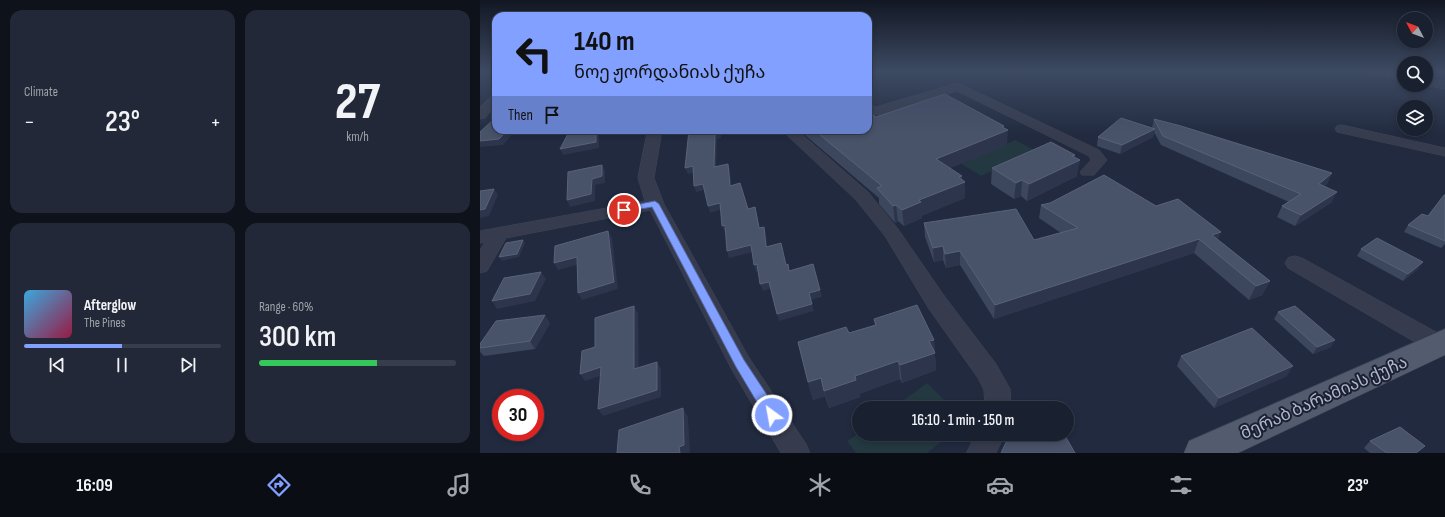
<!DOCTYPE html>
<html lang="en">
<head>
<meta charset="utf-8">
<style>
	:root { --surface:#19202f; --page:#222837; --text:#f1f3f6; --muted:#9fa3aa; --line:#373e4b; --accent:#81a0ff }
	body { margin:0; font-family:"Sofia Sans Condensed","Noto Sans Georgian",sans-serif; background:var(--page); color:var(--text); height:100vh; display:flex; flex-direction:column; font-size:15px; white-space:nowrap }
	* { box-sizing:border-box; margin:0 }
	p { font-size:13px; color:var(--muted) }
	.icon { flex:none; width:22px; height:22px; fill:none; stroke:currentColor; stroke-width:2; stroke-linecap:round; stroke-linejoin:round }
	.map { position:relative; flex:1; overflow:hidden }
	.sheet { display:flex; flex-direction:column; gap:10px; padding:10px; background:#0e121a; width:480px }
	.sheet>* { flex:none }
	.banner { position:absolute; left:12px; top:12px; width:380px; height:122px; border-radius:12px; box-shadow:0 2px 6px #0003,0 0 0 1px var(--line); background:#81a0ff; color:#111; overflow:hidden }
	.needle { width:26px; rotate:311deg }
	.controls { position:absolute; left:917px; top:12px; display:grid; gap:8px }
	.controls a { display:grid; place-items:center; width:36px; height:36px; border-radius:50%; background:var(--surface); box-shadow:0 2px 6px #0003,0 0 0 1px var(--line); font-size:20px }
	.speed { position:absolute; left:12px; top:389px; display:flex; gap:8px; font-size:20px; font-weight:700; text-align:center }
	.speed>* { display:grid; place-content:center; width:52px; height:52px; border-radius:50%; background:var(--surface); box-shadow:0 2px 6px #0003,0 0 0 1px var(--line); line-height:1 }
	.speed .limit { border:6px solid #d22; background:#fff; color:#111 }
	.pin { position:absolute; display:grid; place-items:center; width:34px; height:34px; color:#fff; margin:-17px; border:2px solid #fff; border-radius:50%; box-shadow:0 1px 4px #0007 }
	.me { position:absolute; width:44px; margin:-22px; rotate:328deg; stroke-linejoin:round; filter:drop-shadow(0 0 3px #0008) }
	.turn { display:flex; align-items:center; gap:14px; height:84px; padding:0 16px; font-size:18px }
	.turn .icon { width:52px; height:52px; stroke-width:2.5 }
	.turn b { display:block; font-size:28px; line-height:34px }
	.then { display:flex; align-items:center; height:38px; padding:0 16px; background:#0003; gap:8px; font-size:15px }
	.big { font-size:30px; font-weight:600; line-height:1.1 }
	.sheet .widget { flex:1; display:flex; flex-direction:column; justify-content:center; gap:6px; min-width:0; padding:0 14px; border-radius:12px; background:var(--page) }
	.sheet .dial { align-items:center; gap:0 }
	.dial b { font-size:52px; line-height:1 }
	.song { display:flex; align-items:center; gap:12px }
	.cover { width:48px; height:48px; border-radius:6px; background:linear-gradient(135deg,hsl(200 70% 55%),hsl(340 70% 35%)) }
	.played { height:4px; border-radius:2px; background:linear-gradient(90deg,var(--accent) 50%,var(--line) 50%) }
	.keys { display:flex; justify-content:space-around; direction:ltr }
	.heat { display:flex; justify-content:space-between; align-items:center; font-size:22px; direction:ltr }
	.charge { height:6px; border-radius:3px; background:linear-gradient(90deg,#34c759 60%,var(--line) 0) }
	.sheet .tiles { flex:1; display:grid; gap:10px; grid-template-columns:repeat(2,1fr) }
	.trip { position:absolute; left:372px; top:401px; width:222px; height:40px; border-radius:20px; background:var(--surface); box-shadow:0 2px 6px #0003,0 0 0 1px var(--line); font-weight:600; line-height:40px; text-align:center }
	.tab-bar { display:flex; height:64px; justify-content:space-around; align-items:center; background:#0a0d13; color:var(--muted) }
	.tab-bar .icon { width:28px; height:28px }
	.tab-bar .active { color:var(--accent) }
	.tab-bar b { font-size:18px; color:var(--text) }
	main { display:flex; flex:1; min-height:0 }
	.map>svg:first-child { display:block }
</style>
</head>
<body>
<main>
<section class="sheet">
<div class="tiles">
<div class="widget"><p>Climate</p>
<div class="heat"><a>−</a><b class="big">23°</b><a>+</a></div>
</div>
<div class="widget dial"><b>27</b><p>km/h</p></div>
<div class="widget">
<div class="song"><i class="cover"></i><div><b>Afterglow</b><p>The Pines</p></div></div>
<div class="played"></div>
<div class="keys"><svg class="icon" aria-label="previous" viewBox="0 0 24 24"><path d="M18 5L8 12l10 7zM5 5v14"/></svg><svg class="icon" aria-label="pause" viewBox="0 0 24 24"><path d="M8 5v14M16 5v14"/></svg><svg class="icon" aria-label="next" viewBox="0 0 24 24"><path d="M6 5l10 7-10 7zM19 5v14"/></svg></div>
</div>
<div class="widget"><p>Range · 60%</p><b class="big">300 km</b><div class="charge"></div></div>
</div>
</section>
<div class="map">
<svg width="965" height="453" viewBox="0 0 965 453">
	<rect width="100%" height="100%" fill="#212a3f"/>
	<g fill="#233840">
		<path d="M535,140L556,151L501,176L480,163Z"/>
		<path d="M447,383L472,408H413Z"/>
		<path d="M379,433V434H471L447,453H376L367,441Z"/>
	</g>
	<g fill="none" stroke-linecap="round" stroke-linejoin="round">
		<g stroke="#3f4557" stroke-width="1">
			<g id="minor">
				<path d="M887,71H911L924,74V80L892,74Z"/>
				<path d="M946,79L965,81V89L944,85H946Z"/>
				<path d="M478,83L619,150L627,160L614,175H602L600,172L611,160L609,156L477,91L398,115L388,114V104L395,107Z"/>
				<path d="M16,94V105L5,118L0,119V107L12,95Z"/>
				<path d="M862,125L965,148V156L857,132L855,129L857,126Z"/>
				<path d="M168,130H182L174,178L184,204L268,356L326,444L330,453H301L252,370L170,210L26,238L7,271L0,273V250L5,242L0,243V231L165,201L158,178Z"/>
				<path d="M302,130H317L388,192L418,229L465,297L516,364L530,389L531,408H505L504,390L498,378L449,309L405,236L376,200Z"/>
				<path d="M815,256L822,258L965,337V356L952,352L808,268L805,263L808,258Z"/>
				<path d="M496,434H525L516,453H487Z"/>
			</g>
		</g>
		<g stroke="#3f4557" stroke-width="1">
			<path id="major" d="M965,329V355L758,453H704L709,441Z"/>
		</g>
		<use href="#minor" fill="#363c4e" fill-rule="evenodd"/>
		<use href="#major" fill="#535b6f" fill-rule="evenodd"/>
	</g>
	<g fill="#3c465d">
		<path d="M396,117L524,128L527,145L470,168L482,180L485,182V198L441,216L442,218L424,226L418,221L415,223L399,204V198L319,130H388Z"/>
		<path d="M674,119L852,173L847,184L844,186L852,202L815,226L797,217L802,206L809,202L681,145L674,132L673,137L640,154L617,146L618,137L672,128Z"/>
		<path d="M595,155L594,157L597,176L547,201L541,196L534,199L511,184L512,168Z"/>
		<path d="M965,195V244L961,248L924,232L928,225L948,216Z"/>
		<path d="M561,205L676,206L738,240L790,281L782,295L769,300L714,253L514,319L480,265L466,268L463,260L454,262L445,237L444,223L554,240L581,233L559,218Z"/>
		<path d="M881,249L938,269L923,281L877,256Z"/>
		<path d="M798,312L851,347L833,354L794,319Z"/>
		<path d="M394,319L454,340L456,370L422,383L420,379L379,394L380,397L349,408L345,396L333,400L328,382L369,333L395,325Z"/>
		<path d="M70,323L55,349L4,356L0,352V344Z"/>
		<path d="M701,356L807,376L734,408L697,366Z"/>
		<path d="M890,441L938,453H890L884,448Z"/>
	</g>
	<g fill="#2c354c">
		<path d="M524,126V131L528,130L527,145L456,174V159Z"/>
		<path d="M675,129L673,137L640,154L642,145Z"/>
		<path d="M28,130H36L23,145L0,147V141Z"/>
		<path d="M116,130H119V148L83,155L80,149Z"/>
		<path d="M239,130H241V138L237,139L236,173L234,167L235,133Z"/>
		<path d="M595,155L593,163L600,160L597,176L547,201L549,184Z"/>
		<path d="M248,164L250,170L252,192L250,186Z"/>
		<path d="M122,165L125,171V183L115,185V201L90,207L87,200L112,179Z"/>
		<path d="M213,166L216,172L208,174L205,168Z"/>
		<path d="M852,173L847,184L834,194L839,184Z"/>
		<path d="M482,176V183L485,182V198L441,216L442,218L424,226L422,210Z"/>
		<path d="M542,180L541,196L534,199L536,183Z"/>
		<path d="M223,184L225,190L216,192L214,186Z"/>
		<path d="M14,189L18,195L9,216L0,218V210Z"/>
		<path d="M857,192L852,202L815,226L821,215Z"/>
		<path d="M240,203L243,209L230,213L228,206Z"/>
		<path d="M416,205L418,221L415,223L413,206Z"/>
		<path d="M275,207L277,214L281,234L279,228Z"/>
		<path d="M245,225L248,232L245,233L242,226Z"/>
		<path d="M284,227L286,233L288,254L286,247Z"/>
		<path d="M128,231L132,238L138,289L102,300L98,293Z"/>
		<path d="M741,232L736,246L732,235Z"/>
		<path d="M719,239L714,253L514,319L515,305Z"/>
		<path d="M43,240L45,243L39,257L22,261L19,257Z"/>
		<path d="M271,245L273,252L249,258L247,251Z"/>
		<path d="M463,246V260L454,262L453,248Z"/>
		<path d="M480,251V265L466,268L465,254Z"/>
		<path d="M97,257L101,264L78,270L74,263Z"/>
		<path d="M943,262L938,269L923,281L928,274Z"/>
		<path d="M277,264L279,271L276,272L274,265Z"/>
		<path d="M61,272L66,279L55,301L17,309L12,301Z"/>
		<path d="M790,281L782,295L769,300L776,286Z"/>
		<path d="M289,282L291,288L283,291L280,284Z"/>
		<path d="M340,290L342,297L330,300L329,293Z"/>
		<path d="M332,304L334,311L299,321L297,314Z"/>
		<path d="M154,306L158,313L159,376L154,369Z"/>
		<path d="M65,315L70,323L55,349L50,341Z"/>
		<path d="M454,340L456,370L422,383L420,365L449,341Z"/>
		<path d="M855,340L851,347L833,354L837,347Z"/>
		<path d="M418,361L420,379L379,394L380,397L349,408L344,391L375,376Z"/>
		<path d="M177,362L181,369V397L123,416L118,409Z"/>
		<path d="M813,366L807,376L734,408L739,398Z"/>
		<path d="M121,367L126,374L105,381L100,374Z"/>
		<path d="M341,378L345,396L333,400L328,382Z"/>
		<path d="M203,408L208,417L210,453H200L199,447Z"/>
	</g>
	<g fill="#485269" stroke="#596278">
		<path d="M465,94L524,126L522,127L528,130L456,159L482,176L479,177L485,182L439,200L441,202L422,210L416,205L413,206L397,188L402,186L334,130H388V112L396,117Z"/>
		<path d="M16,117V130H28L19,139L0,141V132Z"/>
		<path d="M641,118L675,129L642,145L618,137Z"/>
		<path d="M674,119L701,126L852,173L839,184L857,192L821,215L802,206L821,194L683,136Z"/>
		<path d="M90,130H116V142L80,149Z"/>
		<path d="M209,130H239V132L235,133L234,167L248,164L250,186L260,183L268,209L275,207L279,228L284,227L286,247L301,243L306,265L308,264L309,271L333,264L340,290L329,293L332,304L297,314L289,282L280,284L277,264L274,265L271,245L247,251L245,225L242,226L240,203L228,206L223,184L214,186L213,166L205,168Z"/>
		<path d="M571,142L595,155L592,156L600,160L549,184L542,180L536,183L512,168Z"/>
		<path d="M122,165V176L112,179L111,194L87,200L88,172Z"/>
		<path d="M624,175L676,206L698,199L741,232L732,235L790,281L776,286L719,239L515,305L480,251L465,254L463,246L453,248L444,223L536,209L554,240L598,228L561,205L570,203Z"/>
		<path d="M14,189L5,209L0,210V191Z"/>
		<path d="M964,195H965V241L928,225L942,214L948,216Z"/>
		<path d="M128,231L134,282L98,293L97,257L74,263L75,246Z"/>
		<path d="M897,238L943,262L928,274L881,249Z"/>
		<path d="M43,240L37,254L19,257L26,243Z"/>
		<path d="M61,272L50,294L12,301L24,278Z"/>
		<path d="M437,305L454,340L449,341L455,353L420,365L418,361L375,376L376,380L344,391L341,378L328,382L318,342L366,327L369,333L396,325L394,319Z"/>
		<path d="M154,306V369L177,362V390L118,409L121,367L100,374L102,351L115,347V318Z"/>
		<path d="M815,306L855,340L837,347L798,312Z"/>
		<path d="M65,315L50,341L0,348V344L16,321Z"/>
		<path d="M772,328L813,366L739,398L701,356Z"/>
		<path d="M568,406L569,408H563Z"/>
		<path d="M203,408L204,445L199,447L200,453H137L139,430Z"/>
		<path d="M920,427L945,446L936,453H907L890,441Z"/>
		<path d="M530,434H584L595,453H521Z"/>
	</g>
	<linearGradient id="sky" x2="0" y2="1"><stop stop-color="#121723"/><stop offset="0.53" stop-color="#3d4a63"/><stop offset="1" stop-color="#3d4a63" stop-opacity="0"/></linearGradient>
	<rect width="965" height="135" fill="url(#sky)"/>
	<path fill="#81a0ff" stroke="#5468a6" d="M175,201L179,204L264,360L297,410L299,415L297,419L292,421L287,419L256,367L172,207L144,212L140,210L144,207Z"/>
	<g text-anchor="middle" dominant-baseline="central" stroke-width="4" stroke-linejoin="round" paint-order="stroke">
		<g font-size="17" fill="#b1b7ca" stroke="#1b2133">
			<text transform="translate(844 398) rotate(-24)">მერაბ ბარამიას ქუჩა</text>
		</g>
	</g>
</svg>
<div class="controls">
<a><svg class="needle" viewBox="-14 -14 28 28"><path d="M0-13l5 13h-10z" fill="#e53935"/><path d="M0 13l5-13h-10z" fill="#9fa3aa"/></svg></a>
<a><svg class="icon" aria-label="search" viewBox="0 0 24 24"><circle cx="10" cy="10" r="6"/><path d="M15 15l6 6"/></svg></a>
<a><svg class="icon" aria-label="layers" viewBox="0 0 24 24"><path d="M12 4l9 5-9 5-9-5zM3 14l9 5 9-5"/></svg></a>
</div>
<div class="speed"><div class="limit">30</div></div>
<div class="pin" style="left:144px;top:210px;background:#d93025"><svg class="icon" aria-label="arrive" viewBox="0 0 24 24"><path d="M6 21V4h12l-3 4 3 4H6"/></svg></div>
<svg class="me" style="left:292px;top:415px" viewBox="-20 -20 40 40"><circle r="17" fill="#81a0ff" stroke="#fff" stroke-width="3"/><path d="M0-11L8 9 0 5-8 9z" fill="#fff"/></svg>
<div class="trip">16:10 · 1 min · 150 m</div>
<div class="banner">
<div class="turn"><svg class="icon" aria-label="left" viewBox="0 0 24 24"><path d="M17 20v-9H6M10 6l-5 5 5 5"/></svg><div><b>140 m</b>ნოე ჟორდანიას ქუჩა</div></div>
<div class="then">Then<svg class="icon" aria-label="arrive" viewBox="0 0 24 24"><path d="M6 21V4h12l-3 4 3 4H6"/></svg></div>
</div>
</div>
</main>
<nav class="tab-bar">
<b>16:09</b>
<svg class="icon active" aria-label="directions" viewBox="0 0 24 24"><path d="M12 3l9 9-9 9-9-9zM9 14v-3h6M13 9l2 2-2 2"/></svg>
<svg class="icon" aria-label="music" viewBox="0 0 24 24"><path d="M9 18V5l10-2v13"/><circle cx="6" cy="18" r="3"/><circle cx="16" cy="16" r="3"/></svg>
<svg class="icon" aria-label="phone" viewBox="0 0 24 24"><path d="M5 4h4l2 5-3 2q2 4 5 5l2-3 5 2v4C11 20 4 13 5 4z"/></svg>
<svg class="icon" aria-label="climate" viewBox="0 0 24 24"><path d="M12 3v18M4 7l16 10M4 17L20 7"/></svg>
<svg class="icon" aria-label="car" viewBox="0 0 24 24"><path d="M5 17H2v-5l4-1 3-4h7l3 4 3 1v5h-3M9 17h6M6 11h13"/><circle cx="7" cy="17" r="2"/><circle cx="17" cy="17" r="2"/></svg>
<svg class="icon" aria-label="filters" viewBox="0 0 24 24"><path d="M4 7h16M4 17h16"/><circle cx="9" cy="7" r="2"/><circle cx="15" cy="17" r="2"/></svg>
<b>23°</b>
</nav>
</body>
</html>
